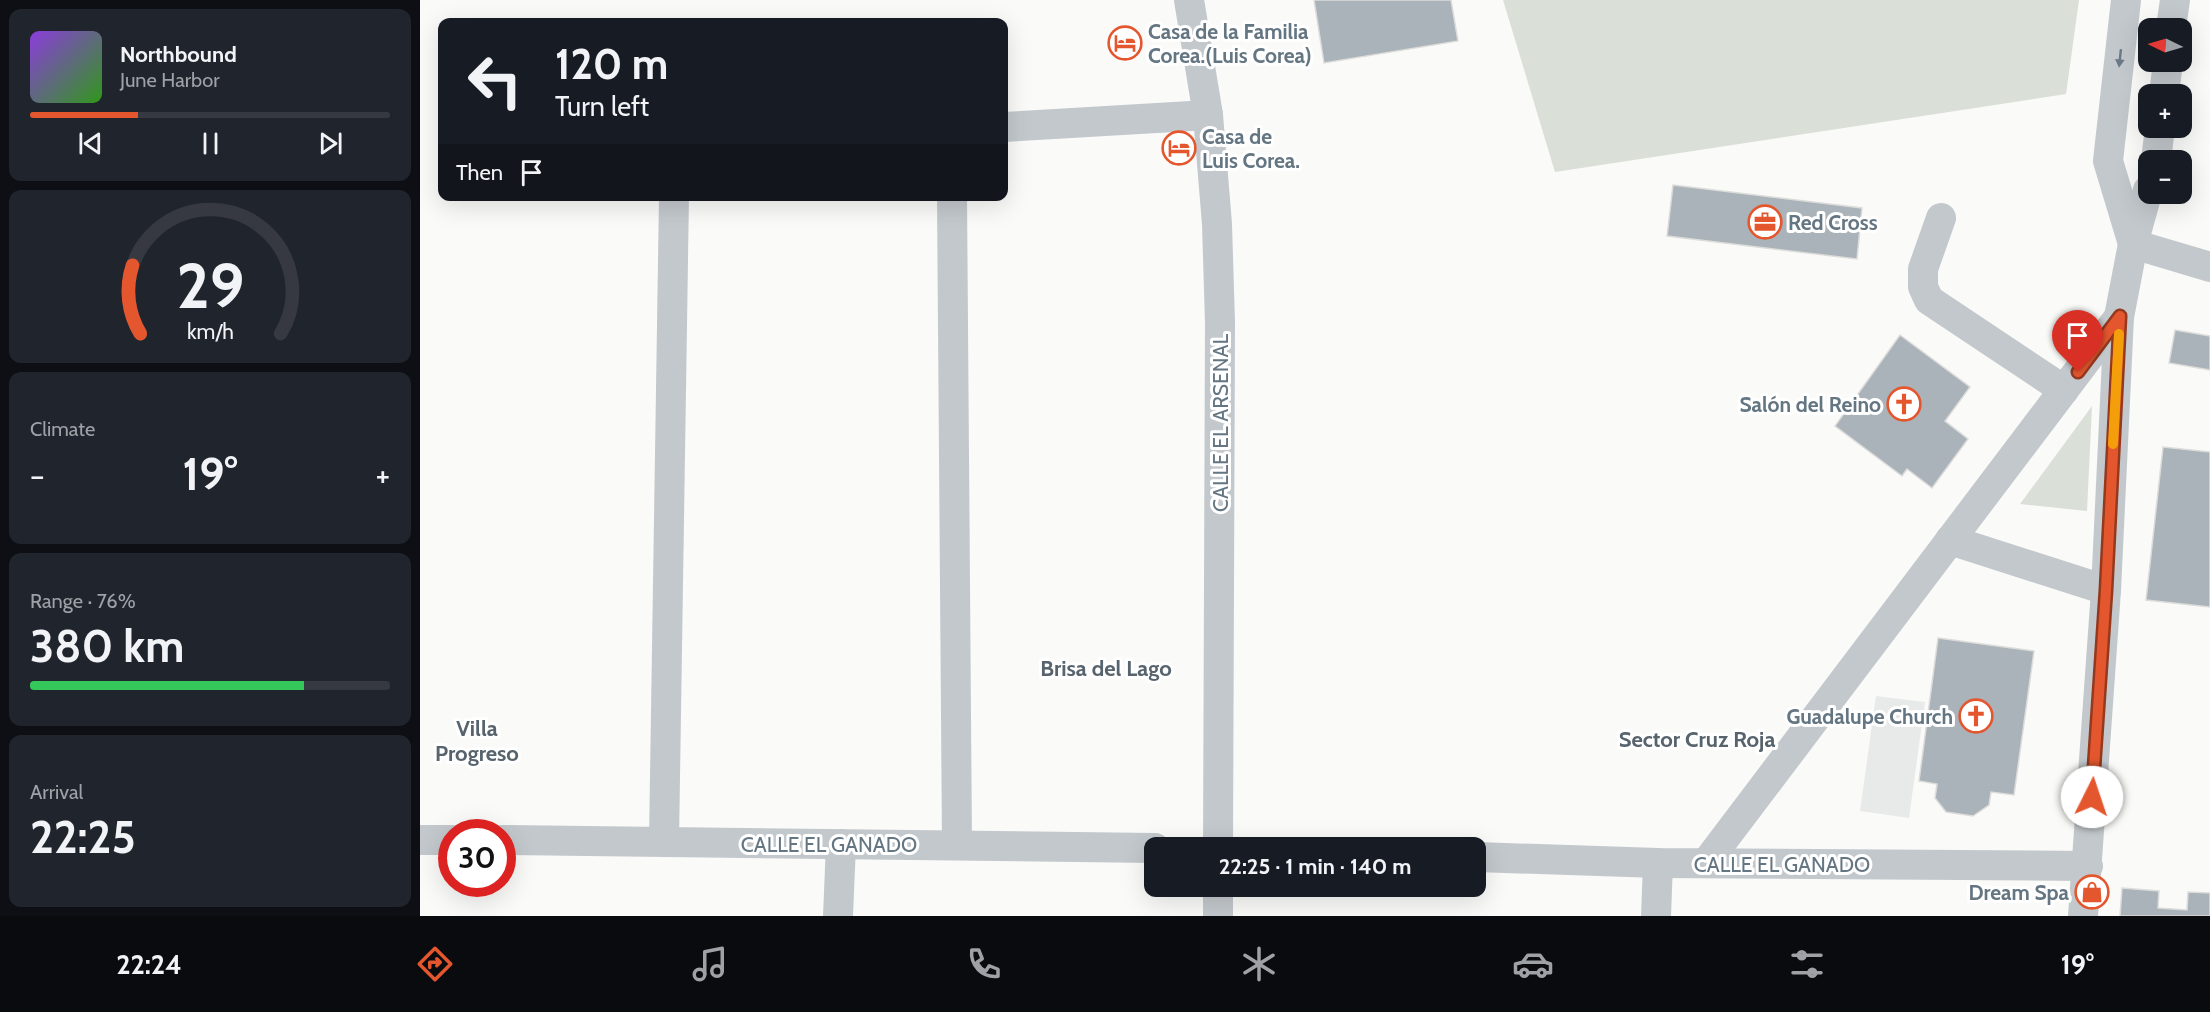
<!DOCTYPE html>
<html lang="en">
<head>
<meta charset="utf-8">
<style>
	:root { --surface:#171b24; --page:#20242c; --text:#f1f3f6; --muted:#9ea1a6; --line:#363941; --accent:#e4572e }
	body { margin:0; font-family:Cabin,sans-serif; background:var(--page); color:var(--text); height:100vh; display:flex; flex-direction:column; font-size:22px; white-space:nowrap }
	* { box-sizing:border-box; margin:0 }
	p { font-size:20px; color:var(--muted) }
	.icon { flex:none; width:33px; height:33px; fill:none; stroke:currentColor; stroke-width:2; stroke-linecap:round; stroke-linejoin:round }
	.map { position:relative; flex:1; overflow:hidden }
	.side { display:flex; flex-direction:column; gap:9px; padding:9px; background:#0d0f14; width:420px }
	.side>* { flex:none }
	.hud { position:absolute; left:18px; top:18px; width:570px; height:183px; border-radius:12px; box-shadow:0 6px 24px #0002; background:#171b24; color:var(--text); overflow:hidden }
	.needle { width:39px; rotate:275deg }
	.tools { position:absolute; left:1718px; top:18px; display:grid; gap:12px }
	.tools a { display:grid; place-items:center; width:54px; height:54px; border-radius:12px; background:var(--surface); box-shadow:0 6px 24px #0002; font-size:30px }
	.speed { position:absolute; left:18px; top:819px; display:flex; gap:12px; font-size:30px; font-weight:700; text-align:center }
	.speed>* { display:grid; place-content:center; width:78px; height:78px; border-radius:50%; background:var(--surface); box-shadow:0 6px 24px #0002; line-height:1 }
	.speed .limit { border:9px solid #d22; background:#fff; color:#111 }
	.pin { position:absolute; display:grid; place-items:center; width:51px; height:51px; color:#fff; margin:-62px -26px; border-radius:50% 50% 50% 0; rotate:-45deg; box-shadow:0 0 6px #0007 }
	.pin .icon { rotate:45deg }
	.me { position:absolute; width:66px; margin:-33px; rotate:4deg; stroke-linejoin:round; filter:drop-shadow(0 0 4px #0008) }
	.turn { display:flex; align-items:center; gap:21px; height:126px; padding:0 18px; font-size:27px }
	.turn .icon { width:78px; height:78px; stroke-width:2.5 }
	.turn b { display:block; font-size:42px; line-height:51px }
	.then { display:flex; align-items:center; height:57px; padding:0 18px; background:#0003; gap:12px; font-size:22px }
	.big { font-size:45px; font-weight:700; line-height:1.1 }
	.side .card { flex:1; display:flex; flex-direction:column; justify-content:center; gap:9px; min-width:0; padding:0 21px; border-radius:12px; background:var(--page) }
	.side .dial { align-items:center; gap:0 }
	.dial svg { height:156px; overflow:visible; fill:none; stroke:var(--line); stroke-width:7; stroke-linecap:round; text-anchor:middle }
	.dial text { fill:var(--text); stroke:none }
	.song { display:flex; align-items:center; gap:18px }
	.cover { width:72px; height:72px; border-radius:9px; background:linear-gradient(135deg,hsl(270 70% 55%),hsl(110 70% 35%)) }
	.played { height:6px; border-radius:3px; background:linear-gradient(90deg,var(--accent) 30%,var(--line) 30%) }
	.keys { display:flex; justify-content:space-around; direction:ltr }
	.heat { display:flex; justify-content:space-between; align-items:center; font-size:33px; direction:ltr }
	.charge { height:9px; border-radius:4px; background:linear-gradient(90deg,#34c759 76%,var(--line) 0) }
	.trip { position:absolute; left:724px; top:837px; width:342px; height:60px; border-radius:12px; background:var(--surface); box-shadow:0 6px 24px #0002; font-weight:700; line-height:60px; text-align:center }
	.menu { display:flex; height:96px; justify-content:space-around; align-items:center; background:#090b0e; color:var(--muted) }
	.menu .icon { width:42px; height:42px }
	.menu .on { color:var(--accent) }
	.menu b { font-size:27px; color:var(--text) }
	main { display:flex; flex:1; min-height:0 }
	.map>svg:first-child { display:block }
</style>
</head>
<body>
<main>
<section class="side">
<div class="card">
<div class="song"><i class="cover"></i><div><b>Northbound</b><p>June Harbor</p></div></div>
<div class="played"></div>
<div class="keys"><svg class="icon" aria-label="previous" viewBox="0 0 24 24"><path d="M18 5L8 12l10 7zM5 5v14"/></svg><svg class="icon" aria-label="pause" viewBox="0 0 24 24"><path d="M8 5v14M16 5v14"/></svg><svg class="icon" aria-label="next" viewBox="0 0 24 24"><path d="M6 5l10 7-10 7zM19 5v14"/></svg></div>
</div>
<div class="card dial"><svg viewBox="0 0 100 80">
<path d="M14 69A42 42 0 1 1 86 69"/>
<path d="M14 69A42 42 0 0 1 10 34" stroke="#e4572e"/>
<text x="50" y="56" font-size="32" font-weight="700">29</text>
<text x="50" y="72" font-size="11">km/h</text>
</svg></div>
<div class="card"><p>Climate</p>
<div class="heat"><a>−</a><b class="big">19°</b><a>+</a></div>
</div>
<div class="card"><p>Range · 76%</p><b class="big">380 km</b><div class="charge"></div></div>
<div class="card"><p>Arrival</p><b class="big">22:25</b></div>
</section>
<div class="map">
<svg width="1790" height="916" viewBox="0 0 1790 916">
	<rect width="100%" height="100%" fill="#fafaf8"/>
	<path fill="#e8e9e9" d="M1456,696L1505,702L1489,818L1440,811Z"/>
	<g fill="#dadfd7">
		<path d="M1083,0H1659L1646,94L1135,172Z"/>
		<path d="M1672,406L1667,511L1600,504Z"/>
	</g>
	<g fill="#aab3b9" stroke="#dcdcda" stroke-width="1.5">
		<path d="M894,0H1031L1038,41L904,63Z"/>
		<path d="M1253,185L1442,208L1437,259L1247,236Z"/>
		<path d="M1755,330L1790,336V370L1749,363Z"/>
		<path d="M1480,335L1550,387L1525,421L1548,439L1512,488L1487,469L1482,476L1415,426Z"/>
		<path d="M1743,447L1790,452V607L1726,600Z"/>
		<path d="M1518,638L1614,651L1594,795L1571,792L1569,805L1553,816L1526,812L1515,798L1517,784L1499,781Z"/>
		<path d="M1702,888L1739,891L1738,908L1767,910L1768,892L1790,893V916H1700Z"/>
	</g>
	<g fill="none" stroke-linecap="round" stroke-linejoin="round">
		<g stroke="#c3c8cc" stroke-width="30">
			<path d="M769,0L788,115L797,224L800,323L798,848"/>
			<path d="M1706,0L1688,161L1713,244"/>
			<path d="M1751,28L1755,0"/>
			<path d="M1744,94L1748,62"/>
			<path d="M584,127L788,115"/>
			<path d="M1736,160L1740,128"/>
			<path d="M532,196L537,844"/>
			<path d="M1521,218L1503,269V287L1509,300L1644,390"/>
			<path d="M1713,244L1790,267"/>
			<path d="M1530,540L1686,590"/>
			<path d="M0,840H32"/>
			<path d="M82,840L735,848"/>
			<path d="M244,842L254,196"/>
			<path d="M1056,857L1238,863L1668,866"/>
			<path d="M1286,863L1699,317"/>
			<path d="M418,916L421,844"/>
			<path d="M798,916V886"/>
			<path d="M1236,916L1238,863"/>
			<path d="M1663,916L1686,590L1699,317L1713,244L1728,190"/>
		</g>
	</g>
	<defs><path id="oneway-solid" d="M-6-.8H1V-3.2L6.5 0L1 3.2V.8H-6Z" transform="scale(1.5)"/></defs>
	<use fill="#6a7a87" href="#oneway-solid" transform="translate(1700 58) rotate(96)"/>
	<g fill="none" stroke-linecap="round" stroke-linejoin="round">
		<g stroke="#94391e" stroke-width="15">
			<path id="route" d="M1658,372L1700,316L1686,590L1672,797"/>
		</g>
		<use href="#route" stroke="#e4572e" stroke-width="10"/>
		<path stroke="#f59e0b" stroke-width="10" d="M1693,444L1699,334"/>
	</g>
	<defs>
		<g id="hotel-ring" transform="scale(1.725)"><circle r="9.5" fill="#fff" stroke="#e4572e" stroke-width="1.5"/><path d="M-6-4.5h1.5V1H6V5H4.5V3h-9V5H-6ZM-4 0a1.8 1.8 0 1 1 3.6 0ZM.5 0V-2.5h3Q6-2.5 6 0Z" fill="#e4572e"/></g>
		<g id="office-ring" transform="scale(1.725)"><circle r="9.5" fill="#fff" stroke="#e4572e" stroke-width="1.5"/><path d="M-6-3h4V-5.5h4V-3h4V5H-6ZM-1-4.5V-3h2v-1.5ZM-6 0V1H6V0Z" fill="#e4572e"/></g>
		<g id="church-ring" transform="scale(1.725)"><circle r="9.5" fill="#fff" stroke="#e4572e" stroke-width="1.5"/><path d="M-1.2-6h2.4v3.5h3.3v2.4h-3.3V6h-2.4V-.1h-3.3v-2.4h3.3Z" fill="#e4572e"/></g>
		<g id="shop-ring" transform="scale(1.725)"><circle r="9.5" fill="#fff" stroke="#e4572e" stroke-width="1.5"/><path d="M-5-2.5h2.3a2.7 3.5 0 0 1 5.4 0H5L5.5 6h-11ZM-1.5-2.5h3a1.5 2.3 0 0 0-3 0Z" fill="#e4572e"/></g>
	</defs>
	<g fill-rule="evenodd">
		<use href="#hotel-ring" x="705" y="43"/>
		<use href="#hotel-ring" x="759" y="148"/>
		<use href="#office-ring" x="1345" y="222"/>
		<use href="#church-ring" x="1484" y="404"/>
		<use href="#church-ring" x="1556" y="716"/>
		<use href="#shop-ring" x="1672" y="892"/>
	</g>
	<g text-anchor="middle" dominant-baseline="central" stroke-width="6" stroke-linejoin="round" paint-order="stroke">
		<g font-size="21" font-weight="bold" fill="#657683" stroke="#fff" text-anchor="start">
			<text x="728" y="31">Casa de la Familia<tspan x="728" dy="24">Corea.(Luis Corea)</tspan></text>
			<text x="782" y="136">Casa de<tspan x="782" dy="24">Luis Corea.</tspan></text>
			<text x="1368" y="222">Red Cross</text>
			<text x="1461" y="404" text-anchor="end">Salón del Reino</text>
			<text x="1533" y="716" text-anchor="end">Guadalupe Church</text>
			<text x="1649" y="892" text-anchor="end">Dream Spa</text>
		</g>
		<g font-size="21" fill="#657683" stroke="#fff">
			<text transform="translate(800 423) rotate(-90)">CALLE EL ARSENAL</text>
			<text x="409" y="844">CALLE EL GANADO</text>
			<text x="1362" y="864">CALLE EL GANADO</text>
		</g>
		<g font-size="22" font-weight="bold" fill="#57646e" stroke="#fff">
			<text x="686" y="668">Brisa del Lago</text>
			<text x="57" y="728">Villa<tspan x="57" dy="25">Progreso</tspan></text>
			<text x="1277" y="739">Sector Cruz Roja</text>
		</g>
	</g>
</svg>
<div class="tools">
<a><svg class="needle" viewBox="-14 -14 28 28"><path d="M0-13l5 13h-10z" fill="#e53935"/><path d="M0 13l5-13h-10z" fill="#9ea1a6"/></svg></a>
<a>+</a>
<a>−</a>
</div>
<div class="speed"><div class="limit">30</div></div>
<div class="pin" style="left:1658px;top:372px;background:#d93025"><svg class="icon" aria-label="arrive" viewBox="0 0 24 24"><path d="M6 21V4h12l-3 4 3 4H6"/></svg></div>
<svg class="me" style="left:1672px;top:797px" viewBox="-20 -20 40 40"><circle r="19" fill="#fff"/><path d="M0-13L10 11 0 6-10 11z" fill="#e4572e"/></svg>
<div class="trip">22:25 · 1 min · 140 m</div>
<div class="hud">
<div class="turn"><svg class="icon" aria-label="left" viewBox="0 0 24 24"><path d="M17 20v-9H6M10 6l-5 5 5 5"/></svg><div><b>120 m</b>Turn left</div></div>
<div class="then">Then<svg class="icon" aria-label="arrive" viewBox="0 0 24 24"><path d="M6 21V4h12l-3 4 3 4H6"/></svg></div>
</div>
</div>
</main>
<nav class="menu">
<b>22:24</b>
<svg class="icon on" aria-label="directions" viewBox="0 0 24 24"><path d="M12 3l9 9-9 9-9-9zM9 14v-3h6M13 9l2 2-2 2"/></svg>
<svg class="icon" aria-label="music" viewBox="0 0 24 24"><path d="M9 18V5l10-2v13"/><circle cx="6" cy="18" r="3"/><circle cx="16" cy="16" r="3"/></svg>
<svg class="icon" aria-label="phone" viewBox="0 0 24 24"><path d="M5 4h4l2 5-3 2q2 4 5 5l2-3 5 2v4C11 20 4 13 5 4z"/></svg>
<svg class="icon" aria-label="climate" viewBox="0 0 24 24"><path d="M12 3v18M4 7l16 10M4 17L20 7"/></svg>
<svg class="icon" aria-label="car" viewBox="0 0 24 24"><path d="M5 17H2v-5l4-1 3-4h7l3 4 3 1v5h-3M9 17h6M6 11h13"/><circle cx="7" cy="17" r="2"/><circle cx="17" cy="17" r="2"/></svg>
<svg class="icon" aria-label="filters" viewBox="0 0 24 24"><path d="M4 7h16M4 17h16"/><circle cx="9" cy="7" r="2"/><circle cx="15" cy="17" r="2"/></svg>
<b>19°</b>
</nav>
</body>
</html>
